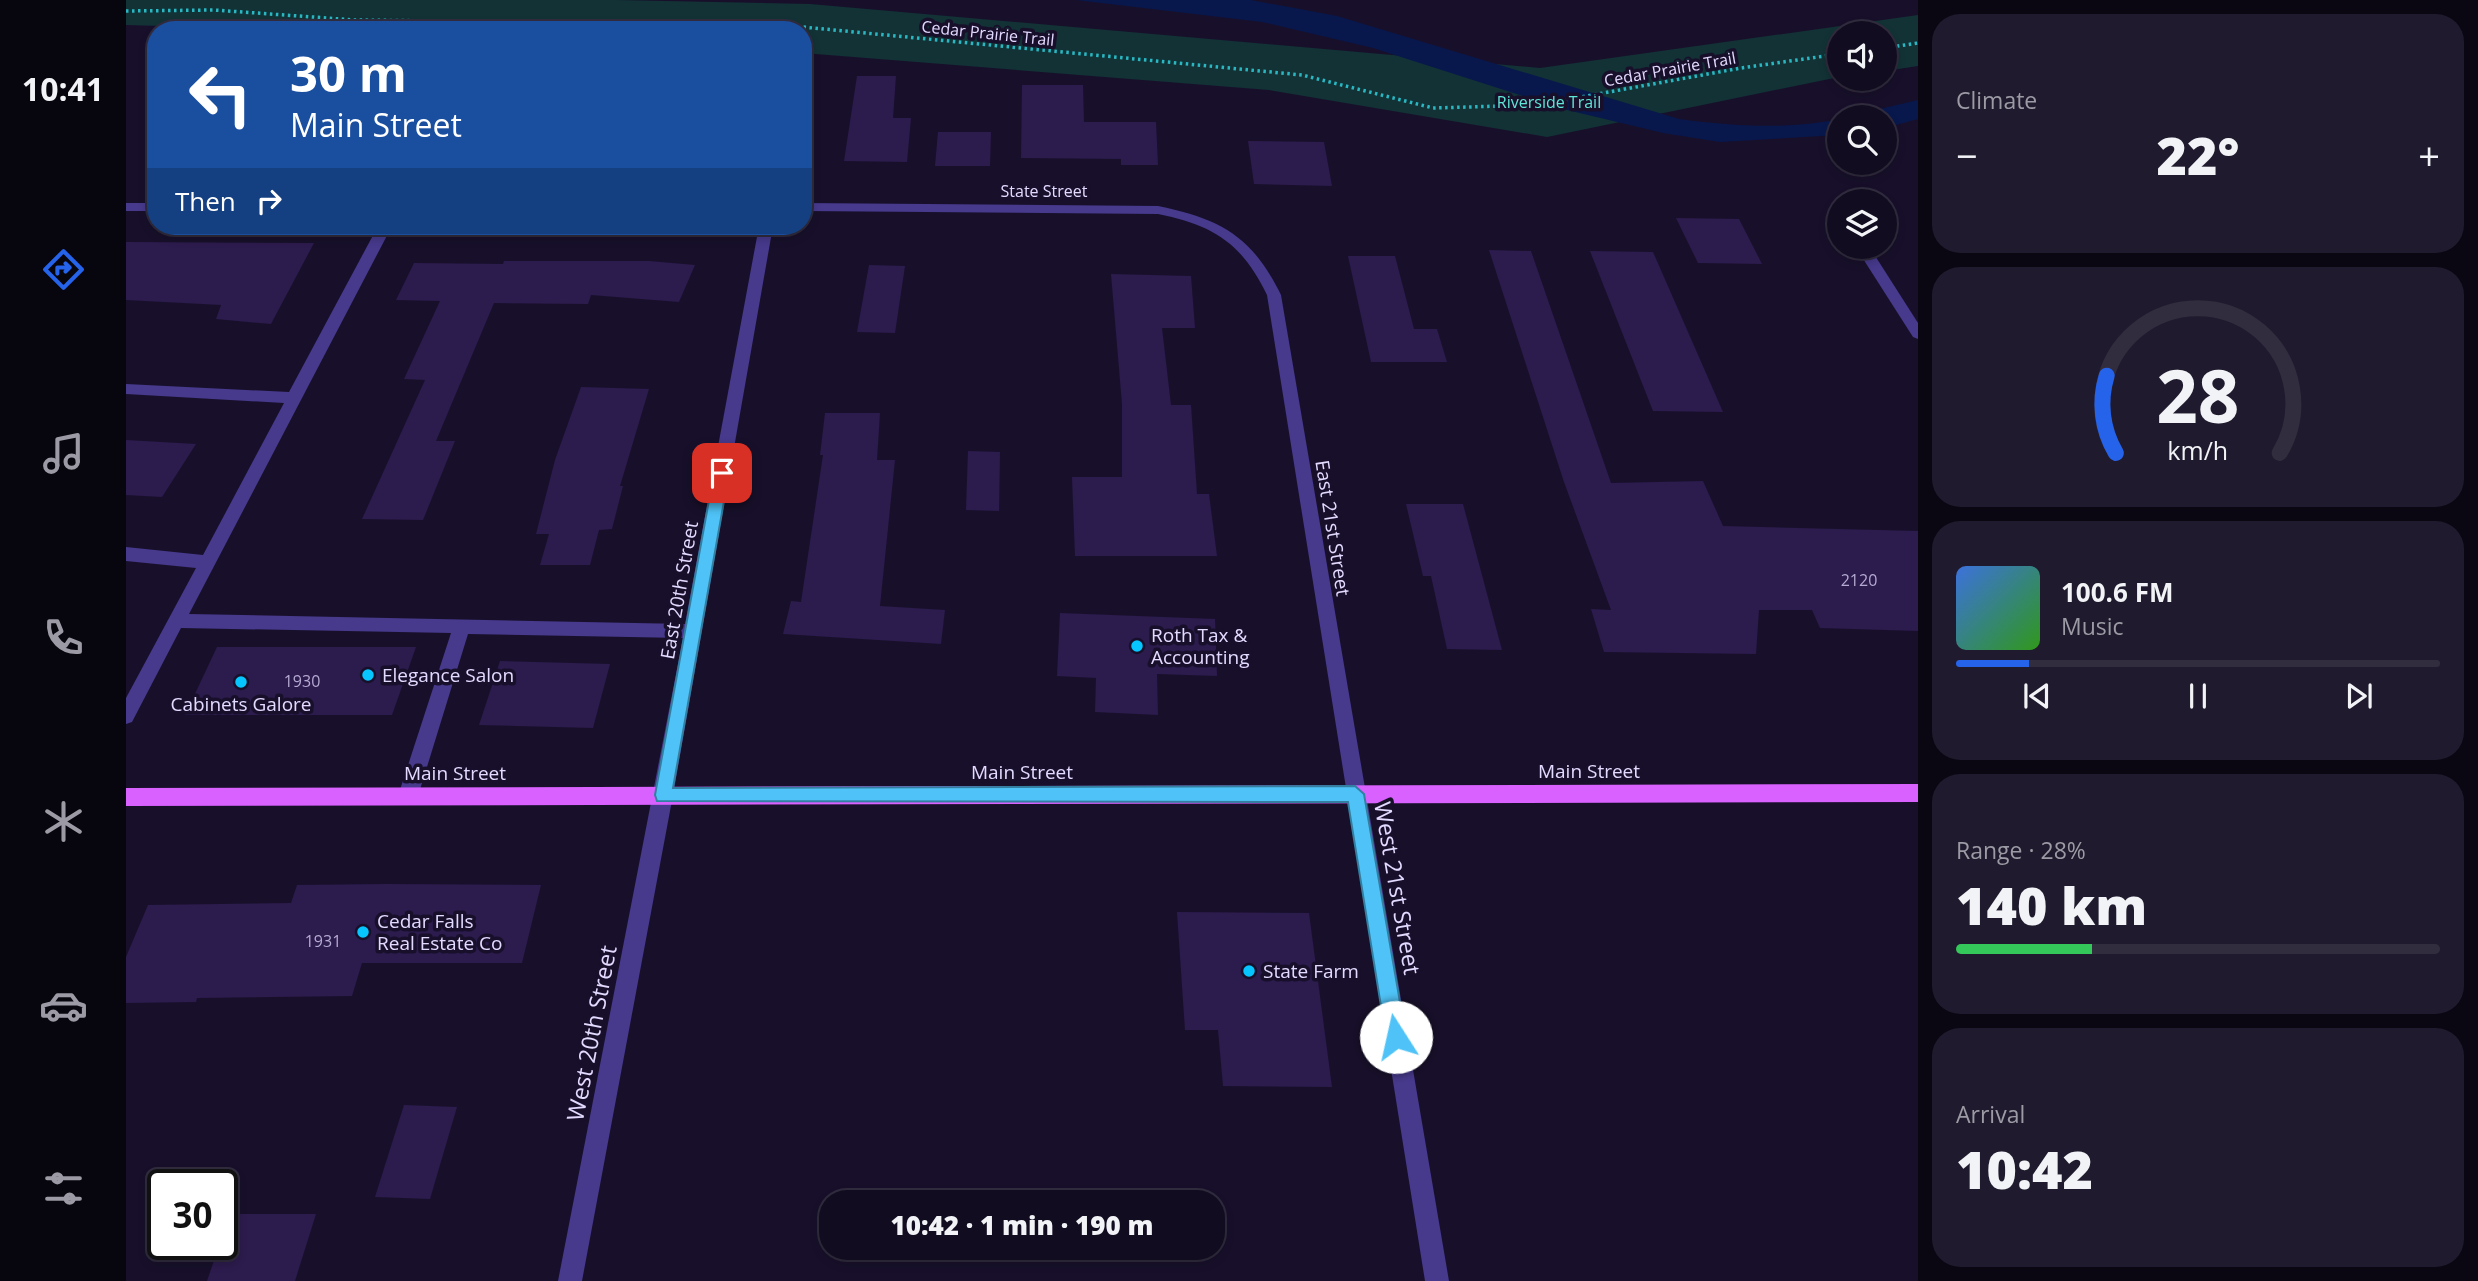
<!DOCTYPE html>
<html lang="en">
<head>
<meta charset="utf-8">
<style>
	:root { --surface:#120c20; --page:#1f1a2d; --text:#f1f3f6; --muted:#9c9ba5; --line:#312c3e; --accent:#2563eb }
	body { margin:0; font-family:"Open Sans",sans-serif; background:var(--page); color:var(--text); height:100vh; display:flex; flex-direction:column; font-size:26px; white-space:nowrap }
	* { box-sizing:border-box; margin:0 }
	p { font-size:23px; color:var(--muted) }
	.icon { flex:none; width:38px; height:38px; fill:none; stroke:currentColor; stroke-width:2; stroke-linecap:round; stroke-linejoin:round }
	.map { position:relative; flex:1; overflow:hidden }
	.panel { display:flex; flex-direction:column; gap:14px; padding:14px; background:#0a0712; width:560px }
	.panel>* { flex:none }
	.banner { position:absolute; left:21px; top:21px; width:665px; height:214px; border-radius:28px; box-shadow:0 4px 10px #0003,0 0 0 2px var(--line); background:#1a4fa0; color:#fff; overflow:hidden }
	.controls { position:absolute; left:1701px; top:21px; display:grid; gap:14px }
	.controls a { display:grid; place-items:center; width:70px; height:70px; border-radius:50%; background:var(--surface); box-shadow:0 4px 10px #0003,0 0 0 2px var(--line); font-size:35px }
	.speed { position:absolute; left:21px; top:1169px; display:flex; gap:14px; font-size:35px; font-weight:700; text-align:center }
	.speed>* { display:grid; place-content:center; width:91px; height:91px; border-radius:50%; background:var(--surface); box-shadow:0 4px 10px #0003,0 0 0 2px var(--line); line-height:1 }
	.speed .limit { border:4px solid #111; border-radius:10px; background:#fff; color:#111 }
	.pin { position:absolute; display:grid; place-items:center; width:60px; height:60px; color:#fff; margin:-30px; border-radius:14px; box-shadow:0 4px 10px #0006 }
	.me { position:absolute; width:77px; margin:-38px; rotate:350deg; stroke-linejoin:round; filter:drop-shadow(0 0 5px #0008) }
	.turn { display:flex; align-items:center; gap:24px; height:147px; padding:0 28px; font-size:32px }
	.turn .icon { width:91px; height:91px; stroke-width:2.5 }
	.turn b { display:block; font-size:49px; line-height:60px }
	.then { display:flex; align-items:center; height:66px; padding:0 28px; background:#0003; gap:14px; font-size:26px }
	.big { font-size:52px; font-weight:800; line-height:1.1 }
	.panel .card { flex:1; display:flex; flex-direction:column; justify-content:center; gap:10px; min-width:0; padding:0 24px; border-radius:28px; background:var(--page) }
	.panel .dial { align-items:center; gap:0 }
	.dial svg { height:182px; overflow:visible; fill:none; stroke:var(--line); stroke-width:7; stroke-linecap:round; text-anchor:middle }
	.dial text { fill:var(--text); stroke:none }
	.song { display:flex; align-items:center; gap:21px }
	.cover { width:84px; height:84px; border-radius:10px; background:linear-gradient(135deg,hsl(220 70% 55%),hsl(110 70% 35%)) }
	.played { height:7px; border-radius:4px; background:linear-gradient(90deg,var(--accent) 15%,var(--line) 15%) }
	.keys { display:flex; justify-content:space-around; direction:ltr }
	.heat { display:flex; justify-content:space-between; align-items:center; font-size:38px; direction:ltr }
	.charge { height:10px; border-radius:5px; background:linear-gradient(90deg,#34c759 28%,var(--line) 0) }
	.trip { position:absolute; left:693px; top:1190px; width:406px; height:70px; border-radius:28px; background:var(--surface); box-shadow:0 4px 10px #0003,0 0 0 2px var(--line); font-weight:800; line-height:70px; text-align:center }
	main { display:flex; flex:1; min-height:0 }
	.menu { display:flex; flex-direction:column; width:126px; justify-content:space-around; align-items:center; background:#07050d; color:var(--muted) }
	.menu .icon { width:49px; height:49px }
	.menu .selected { color:var(--accent) }
	.menu b { font-size:32px; color:var(--text) }
	.map>svg:first-child { display:block }
</style>
</head>
<body>
<main>
<nav class="menu">
<b>10:41</b>
<svg class="icon selected" aria-label="directions" viewBox="0 0 24 24"><path d="M12 3l9 9-9 9-9-9zM9 14v-3h6M13 9l2 2-2 2"/></svg>
<svg class="icon" aria-label="music" viewBox="0 0 24 24"><path d="M9 18V5l10-2v13"/><circle cx="6" cy="18" r="3"/><circle cx="16" cy="16" r="3"/></svg>
<svg class="icon" aria-label="phone" viewBox="0 0 24 24"><path d="M5 4h4l2 5-3 2q2 4 5 5l2-3 5 2v4C11 20 4 13 5 4z"/></svg>
<svg class="icon" aria-label="climate" viewBox="0 0 24 24"><path d="M12 3v18M4 7l16 10M4 17L20 7"/></svg>
<svg class="icon" aria-label="car" viewBox="0 0 24 24"><path d="M5 17H2v-5l4-1 3-4h7l3 4 3 1v5h-3M9 17h6M6 11h13"/><circle cx="7" cy="17" r="2"/><circle cx="17" cy="17" r="2"/></svg>
<svg class="icon" aria-label="filters" viewBox="0 0 24 24"><path d="M4 7h16M4 17h16"/><circle cx="9" cy="7" r="2"/><circle cx="15" cy="17" r="2"/></svg>
</nav>
<div class="map">
<svg width="1792" height="1281" viewBox="0 0 1792 1281">
	<rect width="100%" height="100%" fill="#18102b"/>
	<path fill="#123236" d="M0,0H491L684,4L1414,68L1792,15V66L1759,71V33H1713V77L1421,137L1143,90L677,53V30H179L0,25Z"/>
	<g fill="#08184c">
		<path d="M950,0H1125L1211,16L1553,119C1604,126 1662,130 1713,119V135L1594,142L1537,133L1437,109L1247,48L1136,22Z"/>
		<path d="M1792,100V119L1759,128V117H1720Z"/>
	</g>
	<g fill="#2c1b4d">
		<path d="M731,76H770L767,118H785L781,162L718,161Z"/>
		<path d="M896,85H957L958,122H1030L1032,165H995V159L895,158Z"/>
		<path d="M812,132H865L864,166H809Z"/>
		<path d="M1122,141L1198,142L1206,186L1128,184Z"/>
		<path d="M1550,218L1613,219L1636,264L1572,263Z"/>
		<path d="M0,242L188,243L145,324L90,319L95,305L0,300Z"/>
		<path d="M1363,250L1405,251L1485,483L1577,481L1597,526L1792,531V631L1694,628L1686,610H1633L1630,654L1478,652L1465,609L1485,610L1438,482Z"/>
		<path d="M1464,251L1527,252L1597,412L1527,411Z"/>
		<path d="M1222,256H1269L1288,329H1311L1321,362H1245Z"/>
		<path d="M378,261H523L569,265L553,302L465,295L462,304L368,303L310,441H329L297,520L236,519L299,380L278,379L314,301L270,300L288,263L377,264Z"/>
		<path d="M743,265L779,266L769,333L731,332Z"/>
		<path d="M985,274L1065,276L1069,328H1036L1045,405H1065L1071,494H1083L1091,556H949L946,477H996V404Z"/>
		<path d="M455,387L523,389L494,486H497L486,529L473,530L464,565H414L423,534H410L429,460Z"/>
		<path d="M699,413H754L751,460H769L754,606L819,610L815,644L657,634L665,601L675,602L697,455H694Z"/>
		<path d="M0,440L70,444L36,497L0,495Z"/>
		<path d="M842,451L874,452L873,511L840,510Z"/>
		<path d="M1280,504H1337L1376,650L1321,649L1305,576H1297Z"/>
		<path d="M934,613L1089,619L1091,676L1031,674L1032,715L969,712L970,678L931,676Z"/>
		<path d="M91,647H290L266,715H59Z"/>
		<path d="M374,661L484,664L467,728L353,725Z"/>
		<path d="M171,885L260,884L415,885L396,963H236L226,996L71,998L70,1002L0,1003V957L22,905L165,903Z"/>
		<path d="M1051,912L1183,913L1206,1087L1097,1086L1092,1030H1059Z"/>
		<path d="M278,1105L331,1107L304,1199L249,1197Z"/>
		<path d="M104,1214H190L169,1281H81Z"/>
	</g>
	<g fill="none" stroke-linecap="round" stroke-linejoin="round">
		<g stroke="#2ab7c2" stroke-width="3.5" stroke-dasharray="2.5 3.5" stroke-linecap="butt">
			<path d="M0,11L88,10L229,20L656,25L1176,75L1307,108L1411,105L1615,68L1713,54"/>
			<path d="M1759,48L1792,43"/>
		</g>
		<g fill="#47398c" fill-rule="evenodd">
			<rect x="0" y="203" width="30" height="8"/>
			<path d="M677,203L1032,206C1095,219 1126,236 1155,295L1323,1281H1299L1141,295C1116,243 1087,225 1032,214L677,211Z"/>
			<path d="M252,226H266L63,614L559,624L633,226H647L547,795L456,1281H432L557,638L342,634L292,796L289,802L282,805L275,802L272,796L325,633L55,628L6,722L0,724V698L70,568L0,561V547L77,555L158,403L0,394V384L163,392Z"/>
			<path d="M1741,250L1746,251L1792,323V339L1787,337L1734,254Z"/>
		</g>
		<path fill="#d961ff" fill-rule="evenodd" d="M1792,784V802L0,806V788Z"/>
	</g>
	<path fill="#4fc3f7" stroke="#337fa1" stroke-width="2" d="M596,468L603,473L547,788L1229,786L1238,794L1280,1037L1277,1043L1270,1046L1263,1043L1260,1037L1222,802L531,801L529,795L588,473Z"/>
	<g fill="#06c5ff" stroke="#18102b" stroke-width="2.5">
		<circle cx="1011" cy="646" r="7"/>
		<circle cx="242" cy="675" r="7"/>
		<circle cx="115" cy="682" r="7"/>
		<circle cx="237" cy="932" r="7"/>
		<circle cx="1123" cy="971" r="7"/>
	</g>
	<g text-anchor="middle" dominant-baseline="central" stroke-width="7" stroke-linejoin="round" paint-order="stroke">
		<g font-size="16" fill="#e3daff" stroke="#18102b">
			<text transform="translate(862 33) rotate(6)">Cedar Prairie Trail</text>
			<text transform="translate(1544 69) rotate(-10)">Cedar Prairie Trail</text>
			<text x="918" y="191">State Street</text>
		</g>
		<g font-size="16" fill="#5fe6d6" stroke="#18102b">
			<text x="1423" y="102">Riverside Trail</text>
		</g>
		<g font-size="16" fill="#b5aad2">
			<text x="1733" y="580">2120</text>
			<text x="176" y="681">1930</text>
			<text x="197" y="941">1931</text>
		</g>
		<g font-size="19" fill="#e3daff" stroke="#18102b">
			<text transform="translate(1207 528) rotate(81)">East 21st Street</text>
			<text transform="translate(553 590) rotate(-80)">East 20th Street</text>
			<text x="1463" y="771">Main Street</text>
			<text x="896" y="772">Main Street</text>
			<text x="329" y="773">Main Street</text>
		</g>
		<g font-size="19" fill="#e3daff" stroke="#18102b" text-anchor="start">
			<text x="1025" y="635">Roth Tax &amp;<tspan x="1025" dy="22">Accounting</tspan></text>
			<text x="256" y="675">Elegance Salon</text>
			<text x="115" y="704" text-anchor="middle">Cabinets Galore</text>
			<text x="251" y="921">Cedar Falls<tspan x="251" dy="22">Real Estate Co</tspan></text>
			<text x="1137" y="971">State Farm</text>
		</g>
		<g font-size="23" fill="#e3daff" stroke="#18102b">
			<text transform="translate(1272 888) rotate(80)">West 21st Street</text>
			<text transform="translate(465 1033) rotate(-79)">West 20th Street</text>
		</g>
	</g>
</svg>
<div class="controls">
<a><svg class="icon" aria-label="sound" viewBox="0 0 24 24"><path d="M4 9h4l5-4v14l-5-4H4zM17 9q2 3 0 6"/></svg></a>
<a><svg class="icon" aria-label="search" viewBox="0 0 24 24"><circle cx="10" cy="10" r="6"/><path d="M15 15l6 6"/></svg></a>
<a><svg class="icon" aria-label="layers" viewBox="0 0 24 24"><path d="M12 4l9 5-9 5-9-5zM3 14l9 5 9-5"/></svg></a>
</div>
<div class="speed"><div class="limit">30</div></div>
<div class="pin" style="left:596px;top:473px;background:#d93025"><svg class="icon" aria-label="arrive" viewBox="0 0 24 24"><path d="M6 21V4h12l-3 4 3 4H6"/></svg></div>
<svg class="me" style="left:1270px;top:1037px" viewBox="-20 -20 40 40"><circle r="19" fill="#fff"/><path d="M0-13L10 11 0 6-10 11z" fill="#4fc3f7"/></svg>
<div class="trip">10:42 · 1 min · 190 m</div>
<div class="banner">
<div class="turn"><svg class="icon" aria-label="left" viewBox="0 0 24 24"><path d="M17 20v-9H6M10 6l-5 5 5 5"/></svg><div><b>30 m</b>Main Street</div></div>
<div class="then">Then<svg class="icon" aria-label="right" viewBox="0 0 24 24"><path d="M7 20v-9h11M14 6l5 5-5 5"/></svg></div>
</div>
</div>
<section class="panel">
<div class="card"><p>Climate</p>
<div class="heat"><a>−</a><b class="big">22°</b><a>+</a></div>
</div>
<div class="card dial"><svg viewBox="0 0 100 80">
<path d="M14 69A42 42 0 1 1 86 69"/>
<path d="M14 69A42 42 0 0 1 10 35" stroke="#2563eb"/>
<text x="50" y="56" font-size="32" font-weight="700">28</text>
<text x="50" y="72" font-size="11">km/h</text>
</svg></div>
<div class="card">
<div class="song"><i class="cover"></i><div><b>100.6 FM</b><p>Music</p></div></div>
<div class="played"></div>
<div class="keys"><svg class="icon" aria-label="previous" viewBox="0 0 24 24"><path d="M18 5L8 12l10 7zM5 5v14"/></svg><svg class="icon" aria-label="pause" viewBox="0 0 24 24"><path d="M8 5v14M16 5v14"/></svg><svg class="icon" aria-label="next" viewBox="0 0 24 24"><path d="M6 5l10 7-10 7zM19 5v14"/></svg></div>
</div>
<div class="card"><p>Range · 28%</p><b class="big">140 km</b><div class="charge"></div></div>
<div class="card"><p>Arrival</p><b class="big">10:42</b></div>
</section>
</main>
</body>
</html>
